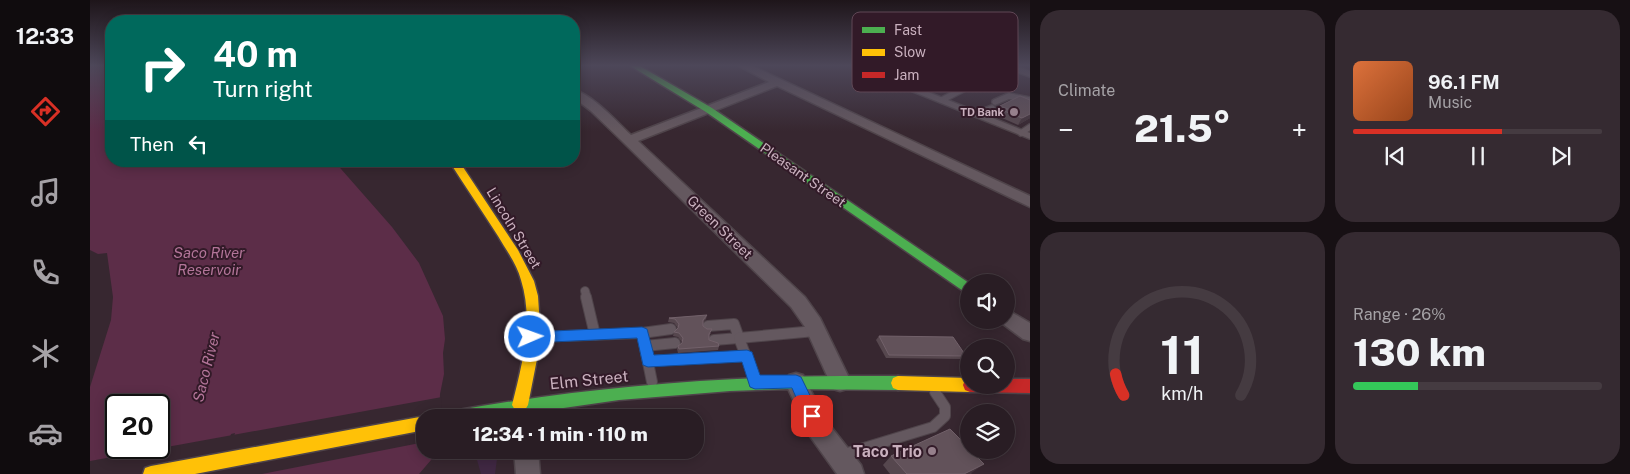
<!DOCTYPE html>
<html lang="en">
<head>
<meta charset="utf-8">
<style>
	:root { --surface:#291d24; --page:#352a31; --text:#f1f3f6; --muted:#a5a2a6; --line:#453b41; --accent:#d93025 }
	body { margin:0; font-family:"Public Sans",sans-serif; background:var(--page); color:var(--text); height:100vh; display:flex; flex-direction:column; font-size:19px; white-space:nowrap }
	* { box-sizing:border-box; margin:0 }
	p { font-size:16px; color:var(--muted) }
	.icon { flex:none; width:28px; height:28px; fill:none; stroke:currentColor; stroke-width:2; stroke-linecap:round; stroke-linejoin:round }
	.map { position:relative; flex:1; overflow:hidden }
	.side { display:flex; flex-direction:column; gap:10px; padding:10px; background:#171014; width:600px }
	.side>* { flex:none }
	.top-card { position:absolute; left:15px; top:15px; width:475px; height:152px; border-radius:20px; box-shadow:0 2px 12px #0003,0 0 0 1px var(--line); background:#00695c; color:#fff; overflow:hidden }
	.controls { position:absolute; left:870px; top:274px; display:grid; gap:10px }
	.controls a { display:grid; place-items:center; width:55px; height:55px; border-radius:50%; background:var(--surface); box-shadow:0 2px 12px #0003,0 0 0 1px var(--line); font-size:25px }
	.speed { position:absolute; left:15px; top:394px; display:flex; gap:10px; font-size:25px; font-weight:700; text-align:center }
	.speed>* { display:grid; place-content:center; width:65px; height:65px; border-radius:50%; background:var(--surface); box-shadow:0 2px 12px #0003,0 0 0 1px var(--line); line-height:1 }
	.speed .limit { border:2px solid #111; border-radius:8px; background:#fff; color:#111 }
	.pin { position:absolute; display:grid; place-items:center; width:42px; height:42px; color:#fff; margin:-21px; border-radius:10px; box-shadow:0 2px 8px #0006 }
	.me { position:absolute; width:55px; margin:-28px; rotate:88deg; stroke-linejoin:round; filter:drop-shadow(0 0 4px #0008) }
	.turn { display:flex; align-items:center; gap:18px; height:105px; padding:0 25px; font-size:22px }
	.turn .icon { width:65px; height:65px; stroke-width:2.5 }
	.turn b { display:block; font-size:35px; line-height:42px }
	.then { display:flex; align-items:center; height:48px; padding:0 25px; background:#0003; gap:10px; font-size:19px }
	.big { font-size:38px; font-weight:800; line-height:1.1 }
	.side .widget { flex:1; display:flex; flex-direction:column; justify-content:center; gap:8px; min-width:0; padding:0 18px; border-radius:20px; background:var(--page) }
	.side .dial { align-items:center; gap:0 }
	.dial svg { height:130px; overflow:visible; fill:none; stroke:var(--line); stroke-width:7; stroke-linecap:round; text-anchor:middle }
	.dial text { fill:var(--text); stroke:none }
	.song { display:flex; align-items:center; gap:15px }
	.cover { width:60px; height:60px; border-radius:8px; background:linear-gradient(135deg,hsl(20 70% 55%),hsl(20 70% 35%)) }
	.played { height:5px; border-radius:2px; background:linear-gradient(90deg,var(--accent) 60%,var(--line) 60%) }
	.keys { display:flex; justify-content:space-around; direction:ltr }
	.heat { display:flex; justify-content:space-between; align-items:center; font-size:28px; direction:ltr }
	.charge { height:8px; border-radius:4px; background:linear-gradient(90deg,#34c759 26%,var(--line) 0) }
	.side .tiles { flex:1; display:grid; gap:10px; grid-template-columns:repeat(2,1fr) }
	.trip { position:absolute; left:326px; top:409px; width:288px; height:50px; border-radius:20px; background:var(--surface); box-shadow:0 2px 12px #0003,0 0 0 1px var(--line); font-weight:800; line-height:50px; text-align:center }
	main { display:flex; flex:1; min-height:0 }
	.dock { display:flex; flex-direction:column; width:90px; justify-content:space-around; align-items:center; background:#100c0e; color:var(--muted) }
	.dock .icon { width:35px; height:35px }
	.dock .current { color:var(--accent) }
	.dock b { font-size:22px; color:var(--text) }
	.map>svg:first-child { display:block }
</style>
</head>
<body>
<main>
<nav class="dock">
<b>12:33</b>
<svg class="icon current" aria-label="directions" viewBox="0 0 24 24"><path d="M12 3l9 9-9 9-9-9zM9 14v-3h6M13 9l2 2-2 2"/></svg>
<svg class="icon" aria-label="music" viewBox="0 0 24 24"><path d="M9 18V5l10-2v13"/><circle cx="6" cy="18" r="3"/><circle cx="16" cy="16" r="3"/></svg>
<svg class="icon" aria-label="phone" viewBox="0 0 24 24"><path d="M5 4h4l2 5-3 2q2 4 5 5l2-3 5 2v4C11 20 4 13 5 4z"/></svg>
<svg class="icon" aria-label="climate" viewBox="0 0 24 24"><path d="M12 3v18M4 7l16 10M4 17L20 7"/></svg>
<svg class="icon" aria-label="car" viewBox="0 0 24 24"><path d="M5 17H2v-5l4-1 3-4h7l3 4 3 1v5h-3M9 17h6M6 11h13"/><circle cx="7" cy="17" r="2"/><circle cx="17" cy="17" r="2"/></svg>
</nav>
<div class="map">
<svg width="940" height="474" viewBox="0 0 940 474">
	<rect width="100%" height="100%" fill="#372730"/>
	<path fill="#402843" d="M373,450H404L407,459L405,474H391L387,460Z"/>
	<path fill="#5c2d48" d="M0,65L21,66V161H244L302,227L329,263L353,316L355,339L353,353L354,374L350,394L349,417L335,418V450H347V453L329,474H134L145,433L141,434L129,474H61L71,446H69V405H26V448H66L56,474H0V387L21,320L23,297L17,253L8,254L0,250Z"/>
	<path fill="#372730" d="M352,397L351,418H335V442L172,474H0V461Z"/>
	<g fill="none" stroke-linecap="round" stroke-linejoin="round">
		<g stroke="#4f444a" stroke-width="8">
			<g id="lane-far2">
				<path d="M764,65L940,136"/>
				<path d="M917,66L940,74"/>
				<path d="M852,100L919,65"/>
				<path d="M905,102L919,96L940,100"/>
				<path d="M887,114L902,108"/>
				<path d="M931,133L940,127"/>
			</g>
		</g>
		<g stroke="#4f444a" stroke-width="10">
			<path id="lane-far1" d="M495,291L497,298"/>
		</g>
		<g stroke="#4f444a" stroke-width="12">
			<g id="lane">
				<path d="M496,297L505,335"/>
				<path d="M618,326L644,324L649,338L624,340"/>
				<path d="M552,333L562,382"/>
				<path d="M447,337L552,333L581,329"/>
				<path d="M555,346L585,343"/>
				<path d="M558,361L657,356"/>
				<path d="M663,375L649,338L725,331"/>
				<path d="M751,455L843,427L855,416V407L845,392"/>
			</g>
		</g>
		<g stroke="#4f444a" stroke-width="3">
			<g id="street">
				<path d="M647,65H660L940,196V207L687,86L548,141L715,297L730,318L761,382L757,389L750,391L743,389L715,327L701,307L534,143L501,111L484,98V90C502,94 527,122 541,135L679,82Z"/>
				<path d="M916,309L940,323V341L933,339L909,321L916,320Z"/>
				<path d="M706,373L713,375L735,419L771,465L774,474H747L719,435L695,382L699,375Z"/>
				<path d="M424,450H448L450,474H426Z"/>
			</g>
		</g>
		<g stroke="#4f444a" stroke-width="3">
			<g id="fast">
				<path d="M539,65H548L622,108L879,283V295L616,112Z"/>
				<path d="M752,376H808L813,378L815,383L813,388L808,390L696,389L640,391L529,400L405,418H355L358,413L363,411C492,388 621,377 752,376Z"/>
			</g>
		</g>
		<g stroke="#4f444a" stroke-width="3">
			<g id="slow">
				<path d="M359,161H369L428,250L444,281L448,296L450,327L447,359L438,405L435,410L430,412L425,410L422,405C432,365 444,321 431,280C427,264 416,250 408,236C392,211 375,186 359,161Z"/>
				<path d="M808,376L879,378V385H886L884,390L879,392L808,390L803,388L801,383L803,378Z"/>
				<path d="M335,416L340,418H335V430L105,474H53L55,468L61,466Z"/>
			</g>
		</g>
		<g stroke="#4f444a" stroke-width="3">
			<path id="jam" d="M879,379V385H916V379H940V393L880,392L875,390L873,385L875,380Z"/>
		</g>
		<use href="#lane-far2" stroke="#64585f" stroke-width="5.5"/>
		<use href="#lane-far1" stroke="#64585f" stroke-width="8"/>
		<use href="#lane" stroke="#64585f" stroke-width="10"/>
		<use href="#street" fill="#64585f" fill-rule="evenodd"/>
		<use href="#fast" fill="#4caf50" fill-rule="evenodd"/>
		<use href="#slow" fill="#ffc107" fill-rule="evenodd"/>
		<use href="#jam" fill="#c62828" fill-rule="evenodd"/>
	</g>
	<g fill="#56474e">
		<path d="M910,106L940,118L928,125L910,117L912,115L906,113Z"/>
		<path d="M617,315L616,319L613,322V326L621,333L619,336V340L629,346L628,350L588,353L587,349L588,346L592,343V342L588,337L583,336L584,332L588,329V328L584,323L578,322L579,318Z"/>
		<path d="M789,336L876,356L872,359L796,358L786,340Z"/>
		<path d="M801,456L882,473L880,474H800L793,465Z"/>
	</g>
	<g fill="#44353d">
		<path d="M940,114V118L928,125L932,118Z"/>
		<path d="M894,464L880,474H874Z"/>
	</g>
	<g fill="#62525a" stroke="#72616a">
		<path d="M930,96L940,100V114L932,118L914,111L918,109L910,106Z"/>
		<path d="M617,315L613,320V326L617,329H622L619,334V340L628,343L629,346L589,349L588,346L592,343L593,338L589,333L584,332L588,328L589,324L585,319L579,318Z"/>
		<path d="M789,336L863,337L876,356L799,355Z"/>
		<path d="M860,429L879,448V450H880L894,464L874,474H817L801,456Z"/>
	</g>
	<linearGradient id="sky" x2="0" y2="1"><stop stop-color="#1e151a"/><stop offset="0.5" stop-color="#4d4759"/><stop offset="1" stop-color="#4d4759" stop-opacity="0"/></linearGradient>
	<rect width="940" height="131" fill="url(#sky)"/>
	<path fill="#1a73e8" stroke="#114b97" d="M552,327L557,329L564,355L657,350L662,352L670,375H706L711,377L730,416L727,421L722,423L716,421L702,388L665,389L660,387L652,362L558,367L553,365L547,338L440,343L436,341L433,337L436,333L440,332Z"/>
	<g fill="#96808c" stroke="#321a28" stroke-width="2">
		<circle cx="924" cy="112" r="5"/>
		<circle cx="842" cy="451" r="5"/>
	</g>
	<g text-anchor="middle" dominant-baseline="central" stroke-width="4" stroke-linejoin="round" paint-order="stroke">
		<g font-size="11" font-weight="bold" fill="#c9b0be" stroke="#321a28" text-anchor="end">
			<text x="914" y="112">TD Bank</text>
		</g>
		<g font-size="14" fill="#c9b0be" stroke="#321a28">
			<text transform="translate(713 175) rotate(35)">Pleasant Street</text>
			<text transform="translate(630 227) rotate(44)">Green Street</text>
			<text transform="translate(424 228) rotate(59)">Lincoln Street</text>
		</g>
		<g font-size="15" font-style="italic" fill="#b37599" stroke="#321a28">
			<text x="119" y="252">Saco River<tspan x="119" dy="17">Reservoir</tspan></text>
			<text transform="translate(116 367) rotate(-76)">Saco River</text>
		</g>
		<g font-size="16" fill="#c9b0be" stroke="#321a28">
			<text transform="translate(499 380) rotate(-6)">Elm Street</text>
		</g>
		<g font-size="16" font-weight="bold" fill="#c9b0be" stroke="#321a28" text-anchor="end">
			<text x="832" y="451">Taco Trio</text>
		</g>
	</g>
	<rect x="762" y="12" width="166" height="80" rx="8" fill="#321a28" stroke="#5f4755" stroke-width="1"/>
	<rect x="772" y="27" width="23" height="6" fill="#4caf50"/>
	<rect x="772" y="49" width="23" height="7" fill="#ffc107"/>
	<rect x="772" y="72" width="23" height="6" fill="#c62828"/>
	<g font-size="14" fill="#c9b0be">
		<text x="804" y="35">Fast</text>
		<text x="804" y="57">Slow</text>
		<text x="804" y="80">Jam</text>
	</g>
</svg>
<div class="controls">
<a><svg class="icon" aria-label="sound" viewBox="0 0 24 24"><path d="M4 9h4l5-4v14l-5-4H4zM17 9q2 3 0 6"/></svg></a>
<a><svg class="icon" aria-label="search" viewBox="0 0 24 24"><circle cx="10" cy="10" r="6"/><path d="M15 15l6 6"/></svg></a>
<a><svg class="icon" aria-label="layers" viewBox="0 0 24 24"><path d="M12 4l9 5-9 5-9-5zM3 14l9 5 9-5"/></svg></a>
</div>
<div class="speed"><div class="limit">20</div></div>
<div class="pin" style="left:722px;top:416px;background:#d93025"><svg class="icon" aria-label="arrive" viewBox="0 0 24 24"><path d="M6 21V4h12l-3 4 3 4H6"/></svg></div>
<svg class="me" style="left:440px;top:337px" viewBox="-20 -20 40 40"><circle r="17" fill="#1a73e8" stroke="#fff" stroke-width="3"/><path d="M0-11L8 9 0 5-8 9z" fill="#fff"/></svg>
<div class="trip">12:34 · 1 min · 110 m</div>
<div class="top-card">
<div class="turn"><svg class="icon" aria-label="right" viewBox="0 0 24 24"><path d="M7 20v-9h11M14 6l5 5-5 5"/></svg><div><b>40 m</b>Turn right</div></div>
<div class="then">Then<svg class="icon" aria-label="left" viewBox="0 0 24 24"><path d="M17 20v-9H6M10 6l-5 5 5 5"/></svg></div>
</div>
</div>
<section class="side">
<div class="tiles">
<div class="widget"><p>Climate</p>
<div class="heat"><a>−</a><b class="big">21.5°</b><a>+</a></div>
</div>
<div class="widget">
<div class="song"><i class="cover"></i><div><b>96.1 FM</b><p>Music</p></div></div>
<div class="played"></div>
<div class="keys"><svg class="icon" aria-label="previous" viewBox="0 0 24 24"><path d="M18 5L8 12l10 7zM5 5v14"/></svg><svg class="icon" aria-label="pause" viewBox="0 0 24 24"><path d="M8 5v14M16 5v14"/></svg><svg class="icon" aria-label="next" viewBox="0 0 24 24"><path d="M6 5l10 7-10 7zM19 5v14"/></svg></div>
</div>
<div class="widget dial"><svg viewBox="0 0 100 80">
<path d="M14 69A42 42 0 1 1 86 69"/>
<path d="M14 69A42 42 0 0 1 9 56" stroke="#d93025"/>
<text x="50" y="56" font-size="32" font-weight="700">11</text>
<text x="50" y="72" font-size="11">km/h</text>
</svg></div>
<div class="widget"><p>Range · 26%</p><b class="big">130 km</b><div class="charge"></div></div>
</div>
</section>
</main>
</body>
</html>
